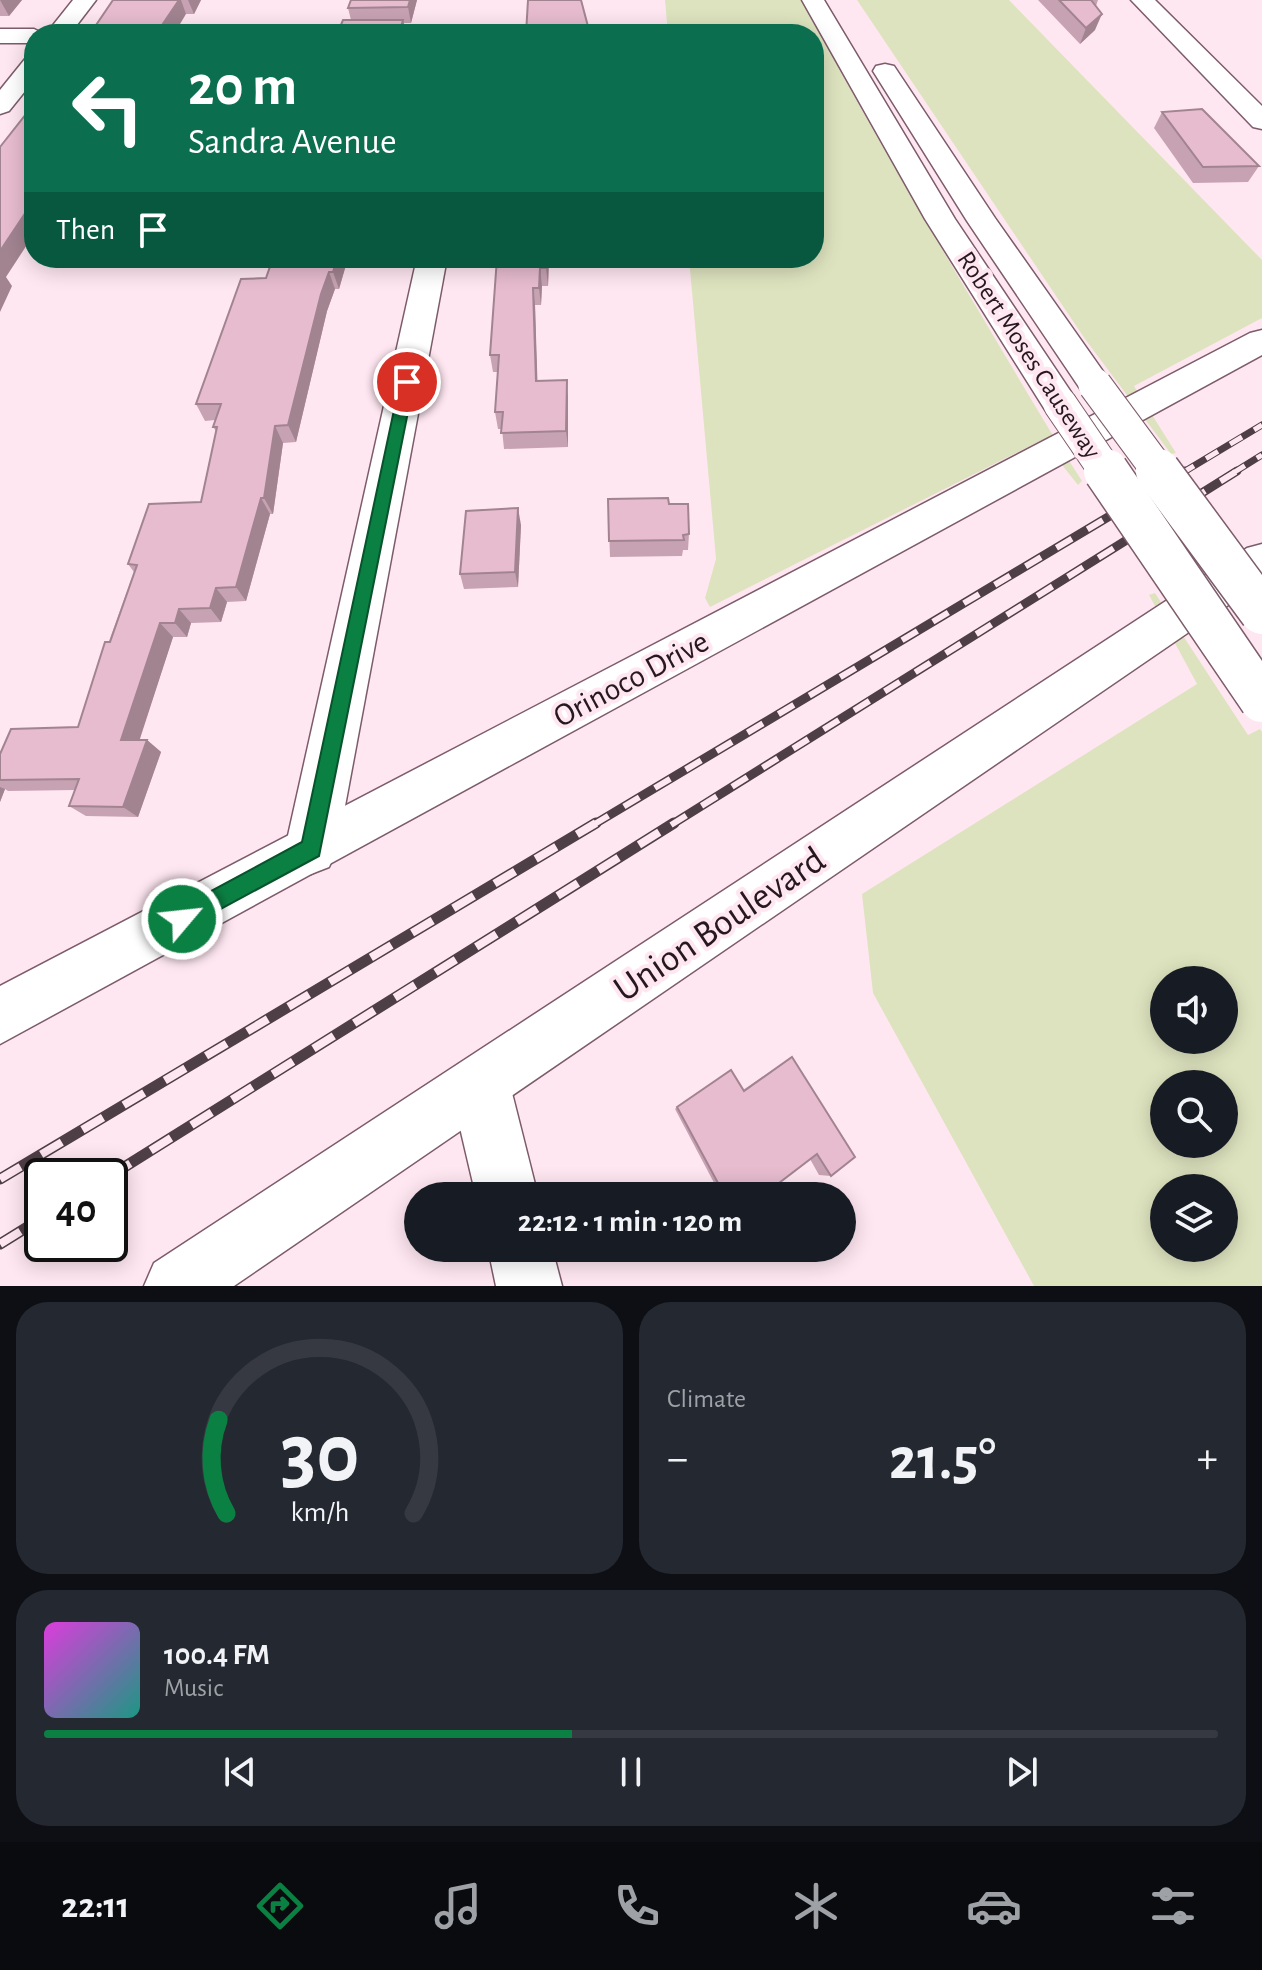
<!DOCTYPE html>
<html lang="en">
<head>
<meta charset="utf-8">
<style>
	:root { --surface:#171b24; --page:#242831; --text:#f1f3f6; --muted:#9ea1a6; --line:#363941; --accent:#0b8043 }
	body { margin:0; font-family:"Alegreya Sans",sans-serif; background:var(--page); color:var(--text); height:100vh; display:flex; flex-direction:column; font-size:30px; white-space:nowrap }
	* { box-sizing:border-box; margin:0 }
	p { font-size:26px; color:var(--muted) }
	.icon { flex:none; width:44px; height:44px; fill:none; stroke:currentColor; stroke-width:2; stroke-linecap:round; stroke-linejoin:round }
	.map { position:relative; height:1286px; overflow:hidden }
	.drawer { display:flex; flex-direction:column; gap:16px; padding:16px; background:#0d0f14; flex:1 }
	.drawer>* { flex:none }
	.hud { position:absolute; left:24px; top:24px; width:800px; height:244px; border-radius:32px; box-shadow:0 4px 20px #0003; background:#0b6e4f; color:#fff; overflow:hidden }
	.fabs { position:absolute; left:1150px; top:966px; display:grid; gap:16px }
	.fabs a { display:grid; place-items:center; width:88px; height:88px; border-radius:50%; background:var(--surface); box-shadow:0 4px 20px #0003; font-size:40px }
	.speed { position:absolute; left:24px; top:1158px; display:flex; gap:16px; font-size:40px; font-weight:700; text-align:center }
	.speed>* { display:grid; place-content:center; width:104px; height:104px; border-radius:50%; background:var(--surface); box-shadow:0 4px 20px #0003; line-height:1 }
	.speed .limit { border:4px solid #111; border-radius:12px; background:#fff; color:#111 }
	.pin { position:absolute; display:grid; place-items:center; width:68px; height:68px; color:#fff; margin:-34px; border:4px solid #fff; border-radius:50%; box-shadow:0 2px 8px #0007 }
	.me { position:absolute; width:88px; margin:-44px; rotate:62deg; stroke-linejoin:round; filter:drop-shadow(0 0 6px #0008) }
	.turn { display:flex; align-items:center; gap:28px; height:168px; padding:0 32px; font-size:36px }
	.turn .icon { width:104px; height:104px; stroke-width:2.5 }
	.turn b { display:block; font-size:56px; line-height:68px }
	.then { display:flex; align-items:center; height:76px; padding:0 32px; background:#0003; gap:16px; font-size:30px }
	.big { font-size:60px; font-weight:600; line-height:1.1 }
	.drawer .card { flex:1; display:flex; flex-direction:column; justify-content:center; gap:12px; min-width:0; padding:0 28px; border-radius:32px; background:var(--page) }
	.drawer .dial { align-items:center; gap:0 }
	.dial svg { height:208px; overflow:visible; fill:none; stroke:var(--line); stroke-width:7; stroke-linecap:round; text-anchor:middle }
	.dial text { fill:var(--text); stroke:none }
	.song { display:flex; align-items:center; gap:24px }
	.cover { width:96px; height:96px; border-radius:12px; background:linear-gradient(135deg,hsl(300 70% 55%),hsl(170 70% 35%)) }
	.played { height:8px; border-radius:4px; background:linear-gradient(90deg,var(--accent) 45%,var(--line) 45%) }
	.keys { display:flex; justify-content:space-around; direction:ltr }
	.heat { display:flex; justify-content:space-between; align-items:center; font-size:44px; direction:ltr }
	.drawer .tiles { flex:1; display:grid; gap:16px; grid-template-columns:1fr 1fr }
	.card:last-child { grid-column:span 2 }
	.trip { position:absolute; left:404px; top:1182px; width:452px; height:80px; border-radius:40px; background:var(--surface); box-shadow:0 4px 20px #0003; font-weight:600; line-height:80px; text-align:center }
	.tab-bar { display:flex; height:128px; justify-content:space-around; align-items:center; background:#090b0e; color:var(--muted) }
	.tab-bar .icon { width:56px; height:56px }
	.tab-bar .on { color:var(--accent) }
	.tab-bar b { font-size:36px; color:var(--text) }
	.map>svg:first-child { display:block }
</style>
</head>
<body>
<div class="map">
<svg width="1262" height="1286" viewBox="0 0 1262 1286">
	<rect width="100%" height="100%" fill="#ffe7f1"/>
	<g fill="#dee3bf" fill-rule="evenodd">
		<path d="M665,0H803C853,98 909,193 965,288C1004,353 1041,418 1082,481L1078,485L1042,440L710,607L705,598L716,559L689,258H814V34H668Z"/>
		<path d="M857,0H1009L1262,260V318L1134,386L1176,453L1171,454L1085,339Z"/>
		<path d="M1155,593L1248,735L1260,729L1262,732V1286H1034L873,993L862,894L1197,684L1149,595ZM1164,980H1224V1040H1164ZM1164,1084H1224V1144H1164ZM1164,1188H1224V1248H1164Z"/>
	</g>
	<g fill="none" stroke-linecap="round" stroke-linejoin="round">
		<g stroke="#7c5b6a" stroke-width="3">
			<g id="minor">
				<path d="M73,0H96L70,34H46Z"/>
				<path d="M1131,0H1155L1262,106V129L1253,127Z"/>
				<path d="M477,26L485,28L489,33L290,34L294,29L302,27Z"/>
				<path d="M0,29H34L44,34H34V43H0Z"/>
				<path d="M34,57V80L9,111L0,114V90L25,59Z"/>
				<path d="M417,258H447L337,849L329,867L311,874L293,867L285,849Z"/>
				<path d="M480,1055L501,1064L510,1085L538,1196H476L450,1085L459,1064Z"/>
				<path d="M488,1248H552L562,1286H496Z"/>
			</g>
		</g>
		<g stroke="#7c5b6a" stroke-width="3">
			<path id="tertiary" d="M1262,330V355L0,1044V986L1250,333Z"/>
		</g>
		<g stroke="#7c5b6a" stroke-width="3">
			<path id="secondary" d="M1262,544V582L234,1286H144L154,1263L1247,548Z"/>
		</g>
		<g stroke="#7c5b6a" stroke-width="3">
			<g id="motorway">
				<path d="M802,0H824L955,219L1073,395L1078,404L1073,413L1060,416L1047,413L925,219Z"/>
				<path d="M885,64L894,66L995,218L1107,377L1113,385L1107,393L1095,397L1083,393L967,221L873,71L876,66Z"/>
			</g>
		</g>
		<use href="#minor" fill="#fff" fill-rule="evenodd"/>
		<use href="#tertiary" fill="#fff" fill-rule="evenodd"/>
		<use href="#secondary" fill="#fff" fill-rule="evenodd"/>
		<use href="#motorway" fill="#fff" fill-rule="evenodd"/>
		<g stroke="#4e3e45" stroke-width="7">
			<g id="rail-far2">
				<path d="M1182,473L1262,425"/>
				<path d="M1233,473L1262,455"/>
			</g>
		</g>
		<g stroke="#4e3e45" stroke-width="9">
			<g id="rail-far1">
				<path d="M593,825L1185,471"/>
				<path d="M671,825L1237,471"/>
			</g>
		</g>
		<g stroke="#4e3e45" stroke-width="11">
			<g id="rail">
				<path d="M110,1176L674,823"/>
				<path d="M0,1179L596,823"/>
				<path d="M0,1244L42,1218"/>
			</g>
		</g>
		<use href="#rail-far2" stroke="#ffe7f1" stroke-width="5" stroke-dasharray="14" stroke-linecap="butt"/>
		<use href="#rail-far1" stroke="#ffe7f1" stroke-width="6" stroke-dasharray="18" stroke-linecap="butt"/>
		<use href="#rail" stroke="#ffe7f1" stroke-width="8" stroke-dasharray="24" stroke-linecap="butt"/>
		<g stroke="#7c5b6a" stroke-width="35" stroke-linecap="butt">
			<g id="motorway-bridge-far1">
				<path d="M1095,385L1160,473"/>
				<path d="M1060,404L1107,473"/>
			</g>
		</g>
		<g stroke="#7c5b6a" stroke-width="47" stroke-linecap="butt">
			<g id="motorway-bridge">
				<path d="M1106,471L1262,700"/>
				<path d="M1158,471L1262,612"/>
			</g>
		</g>
		<use href="#motorway-bridge-far1" stroke="#fff" stroke-width="33"/>
		<use href="#motorway-bridge" stroke="#fff" stroke-width="44"/>
	</g>
	<g fill="#c7a2b2">
		<path d="M0,0H22L9,16H0Z"/>
		<path d="M113,0H201L194,14H186Z"/>
		<path d="M417,0L411,23H404L406,34H337L351,20L348,8Z"/>
		<path d="M1038,0H1098L1096,6L1095,30L1080,44Z"/>
		<path d="M1162,112L1259,166L1248,182L1193,183L1154,128Z"/>
		<path d="M348,258L339,289H335L327,311L296,442L283,443L273,514H270L246,601L227,602L221,622L191,623L187,637H173L139,740H147L161,752L138,817L86,816L69,806L75,790L8,791L5,789L0,802V754L78,727L134,572L128,564L201,502L216,431L213,427L215,420L205,421L196,404L266,278Z"/>
		<path d="M497,258H549L548,286H542L541,305H535L537,381L568,397V447L504,449L502,429H498L495,412L498,372H493L490,355Z"/>
		<path d="M608,499L669,504L689,534L688,550H683L682,556L610,557Z"/>
		<path d="M521,525L518,587L464,589L460,574Z"/>
		<path d="M792,1057L831,1176L819,1175L810,1159L762,1196H721L675,1109L677,1107L743,1090Z"/>
	</g>
	<g fill="#a28491">
		<path d="M0,0H22L9,16Z"/>
		<path d="M179,0H181L186,14L174,34H156Z"/>
		<path d="M188,0H201L194,14Z"/>
		<path d="M410,0H417L411,23L408,7Z"/>
		<path d="M1102,14L1095,30L1080,44L1086,28Z"/>
		<path d="M403,20L406,34H399Z"/>
		<path d="M34,200V234L6,277L12,286L0,312V251Z"/>
		<path d="M337,258H348L339,289L333,272Z"/>
		<path d="M547,258H549L548,286L546,268Z"/>
		<path d="M540,268L542,286L541,305L539,288Z"/>
		<path d="M329,272L335,289L327,311L296,442L288,425L321,294Z"/>
		<path d="M533,288L535,305L538,398L536,381Z"/>
		<path d="M567,380L568,397V447L566,431Z"/>
		<path d="M275,426L283,443L273,514L264,498Z"/>
		<path d="M261,498L270,514L246,601L236,587Z"/>
		<path d="M518,508L521,525L518,587L515,572Z"/>
		<path d="M216,588L227,602L221,622L210,608Z"/>
		<path d="M179,609L191,623L187,637L175,623Z"/>
		<path d="M160,623L173,637L136,751L121,740Z"/>
		<path d="M147,740L161,752L138,817L123,807Z"/>
		<path d="M0,787L5,789L0,802Z"/>
	</g>
	<g fill="#e7bccf" stroke="#a28491" stroke-width="2">
		<path d="M113,0H179L156,34H90Z"/>
		<path d="M351,0H410L408,7L348,8Z"/>
		<path d="M528,0H581L590,34H526Z"/>
		<path d="M1059,0H1091L1102,14L1086,28Z"/>
		<path d="M343,20H403L399,34H337Z"/>
		<path d="M34,104V200L0,251V147Z"/>
		<path d="M1202,109L1259,166L1203,167L1162,112Z"/>
		<path d="M273,258H337L333,272H329L321,294L288,425L275,426L264,498H261L236,587L216,588L210,608L179,609L175,623H160L121,740H147L123,807L69,806L79,779L0,780V754L11,729L78,727L105,642H110L137,565L128,564L149,504L201,502L217,427H213L221,404H196L241,279L266,278Z"/>
		<path d="M497,258H547L546,268H540L539,288H533L536,381L567,380L566,431L501,433L503,412H495L499,355H490Z"/>
		<path d="M668,498L669,504H688L689,534L683,535L684,540L609,541L608,499Z"/>
		<path d="M518,508L515,572L460,574L466,511Z"/>
		<path d="M792,1057L855,1157L831,1176L817,1154L762,1196H725L677,1107L731,1070L744,1091Z"/>
	</g>
	<path fill="#0b8043" stroke="#07532c" stroke-width="2" d="M407,377L414,382L319,856L189,926L182,930L174,926L171,919L174,911L302,842L400,382Z"/>
	<g text-anchor="middle" dominant-baseline="central" stroke-width="8" stroke-linejoin="round" paint-order="stroke">
		<g font-size="26" fill="#26181e" stroke="#ffe7f1">
			<text transform="translate(1029 355) rotate(57)">Robert Moses Causeway</text>
		</g>
		<g font-size="32" fill="#26181e" stroke="#ffe7f1">
			<text transform="translate(631 679) rotate(-28)">Orinoco Drive</text>
		</g>
		<g font-size="38" fill="#26181e" stroke="#ffe7f1">
			<text transform="translate(720 925) rotate(-34)">Union Boulevard</text>
		</g>
	</g>
</svg>
<div class="fabs">
<a><svg class="icon" aria-label="sound" viewBox="0 0 24 24"><path d="M4 9h4l5-4v14l-5-4H4zM17 9q2 3 0 6"/></svg></a>
<a><svg class="icon" aria-label="search" viewBox="0 0 24 24"><circle cx="10" cy="10" r="6"/><path d="M15 15l6 6"/></svg></a>
<a><svg class="icon" aria-label="layers" viewBox="0 0 24 24"><path d="M12 4l9 5-9 5-9-5zM3 14l9 5 9-5"/></svg></a>
</div>
<div class="speed"><div class="limit">40</div></div>
<div class="pin" style="left:407px;top:382px;background:#d93025"><svg class="icon" aria-label="arrive" viewBox="0 0 24 24"><path d="M6 21V4h12l-3 4 3 4H6"/></svg></div>
<svg class="me" style="left:182px;top:919px" viewBox="-20 -20 40 40"><circle r="17" fill="#0b8043" stroke="#fff" stroke-width="3"/><path d="M0-11L8 9 0 5-8 9z" fill="#fff"/></svg>
<div class="trip">22:12 · 1 min · 120 m</div>
<div class="hud">
<div class="turn"><svg class="icon" aria-label="left" viewBox="0 0 24 24"><path d="M17 20v-9H6M10 6l-5 5 5 5"/></svg><div><b>20 m</b>Sandra Avenue</div></div>
<div class="then">Then<svg class="icon" aria-label="arrive" viewBox="0 0 24 24"><path d="M6 21V4h12l-3 4 3 4H6"/></svg></div>
</div>
</div>
<section class="drawer">
<div class="tiles">
<div class="card dial"><svg viewBox="0 0 100 80">
<path d="M14 69A42 42 0 1 1 86 69"/>
<path d="M14 69A42 42 0 0 1 11 33" stroke="#0b8043"/>
<text x="50" y="56" font-size="32" font-weight="700">30</text>
<text x="50" y="72" font-size="11">km/h</text>
</svg></div>
<div class="card"><p>Climate</p>
<div class="heat"><a>−</a><b class="big">21.5°</b><a>+</a></div>
</div>
<div class="card">
<div class="song"><i class="cover"></i><div><b>100.4 FM</b><p>Music</p></div></div>
<div class="played"></div>
<div class="keys"><svg class="icon" aria-label="previous" viewBox="0 0 24 24"><path d="M18 5L8 12l10 7zM5 5v14"/></svg><svg class="icon" aria-label="pause" viewBox="0 0 24 24"><path d="M8 5v14M16 5v14"/></svg><svg class="icon" aria-label="next" viewBox="0 0 24 24"><path d="M6 5l10 7-10 7zM19 5v14"/></svg></div>
</div>
</div>
</section>
<nav class="tab-bar">
<b>22:11</b>
<svg class="icon on" aria-label="directions" viewBox="0 0 24 24"><path d="M12 3l9 9-9 9-9-9zM9 14v-3h6M13 9l2 2-2 2"/></svg>
<svg class="icon" aria-label="music" viewBox="0 0 24 24"><path d="M9 18V5l10-2v13"/><circle cx="6" cy="18" r="3"/><circle cx="16" cy="16" r="3"/></svg>
<svg class="icon" aria-label="phone" viewBox="0 0 24 24"><path d="M5 4h4l2 5-3 2q2 4 5 5l2-3 5 2v4C11 20 4 13 5 4z"/></svg>
<svg class="icon" aria-label="climate" viewBox="0 0 24 24"><path d="M12 3v18M4 7l16 10M4 17L20 7"/></svg>
<svg class="icon" aria-label="car" viewBox="0 0 24 24"><path d="M5 17H2v-5l4-1 3-4h7l3 4 3 1v5h-3M9 17h6M6 11h13"/><circle cx="7" cy="17" r="2"/><circle cx="17" cy="17" r="2"/></svg>
<svg class="icon" aria-label="filters" viewBox="0 0 24 24"><path d="M4 7h16M4 17h16"/><circle cx="9" cy="7" r="2"/><circle cx="15" cy="17" r="2"/></svg>
</nav>
</body>
</html>
